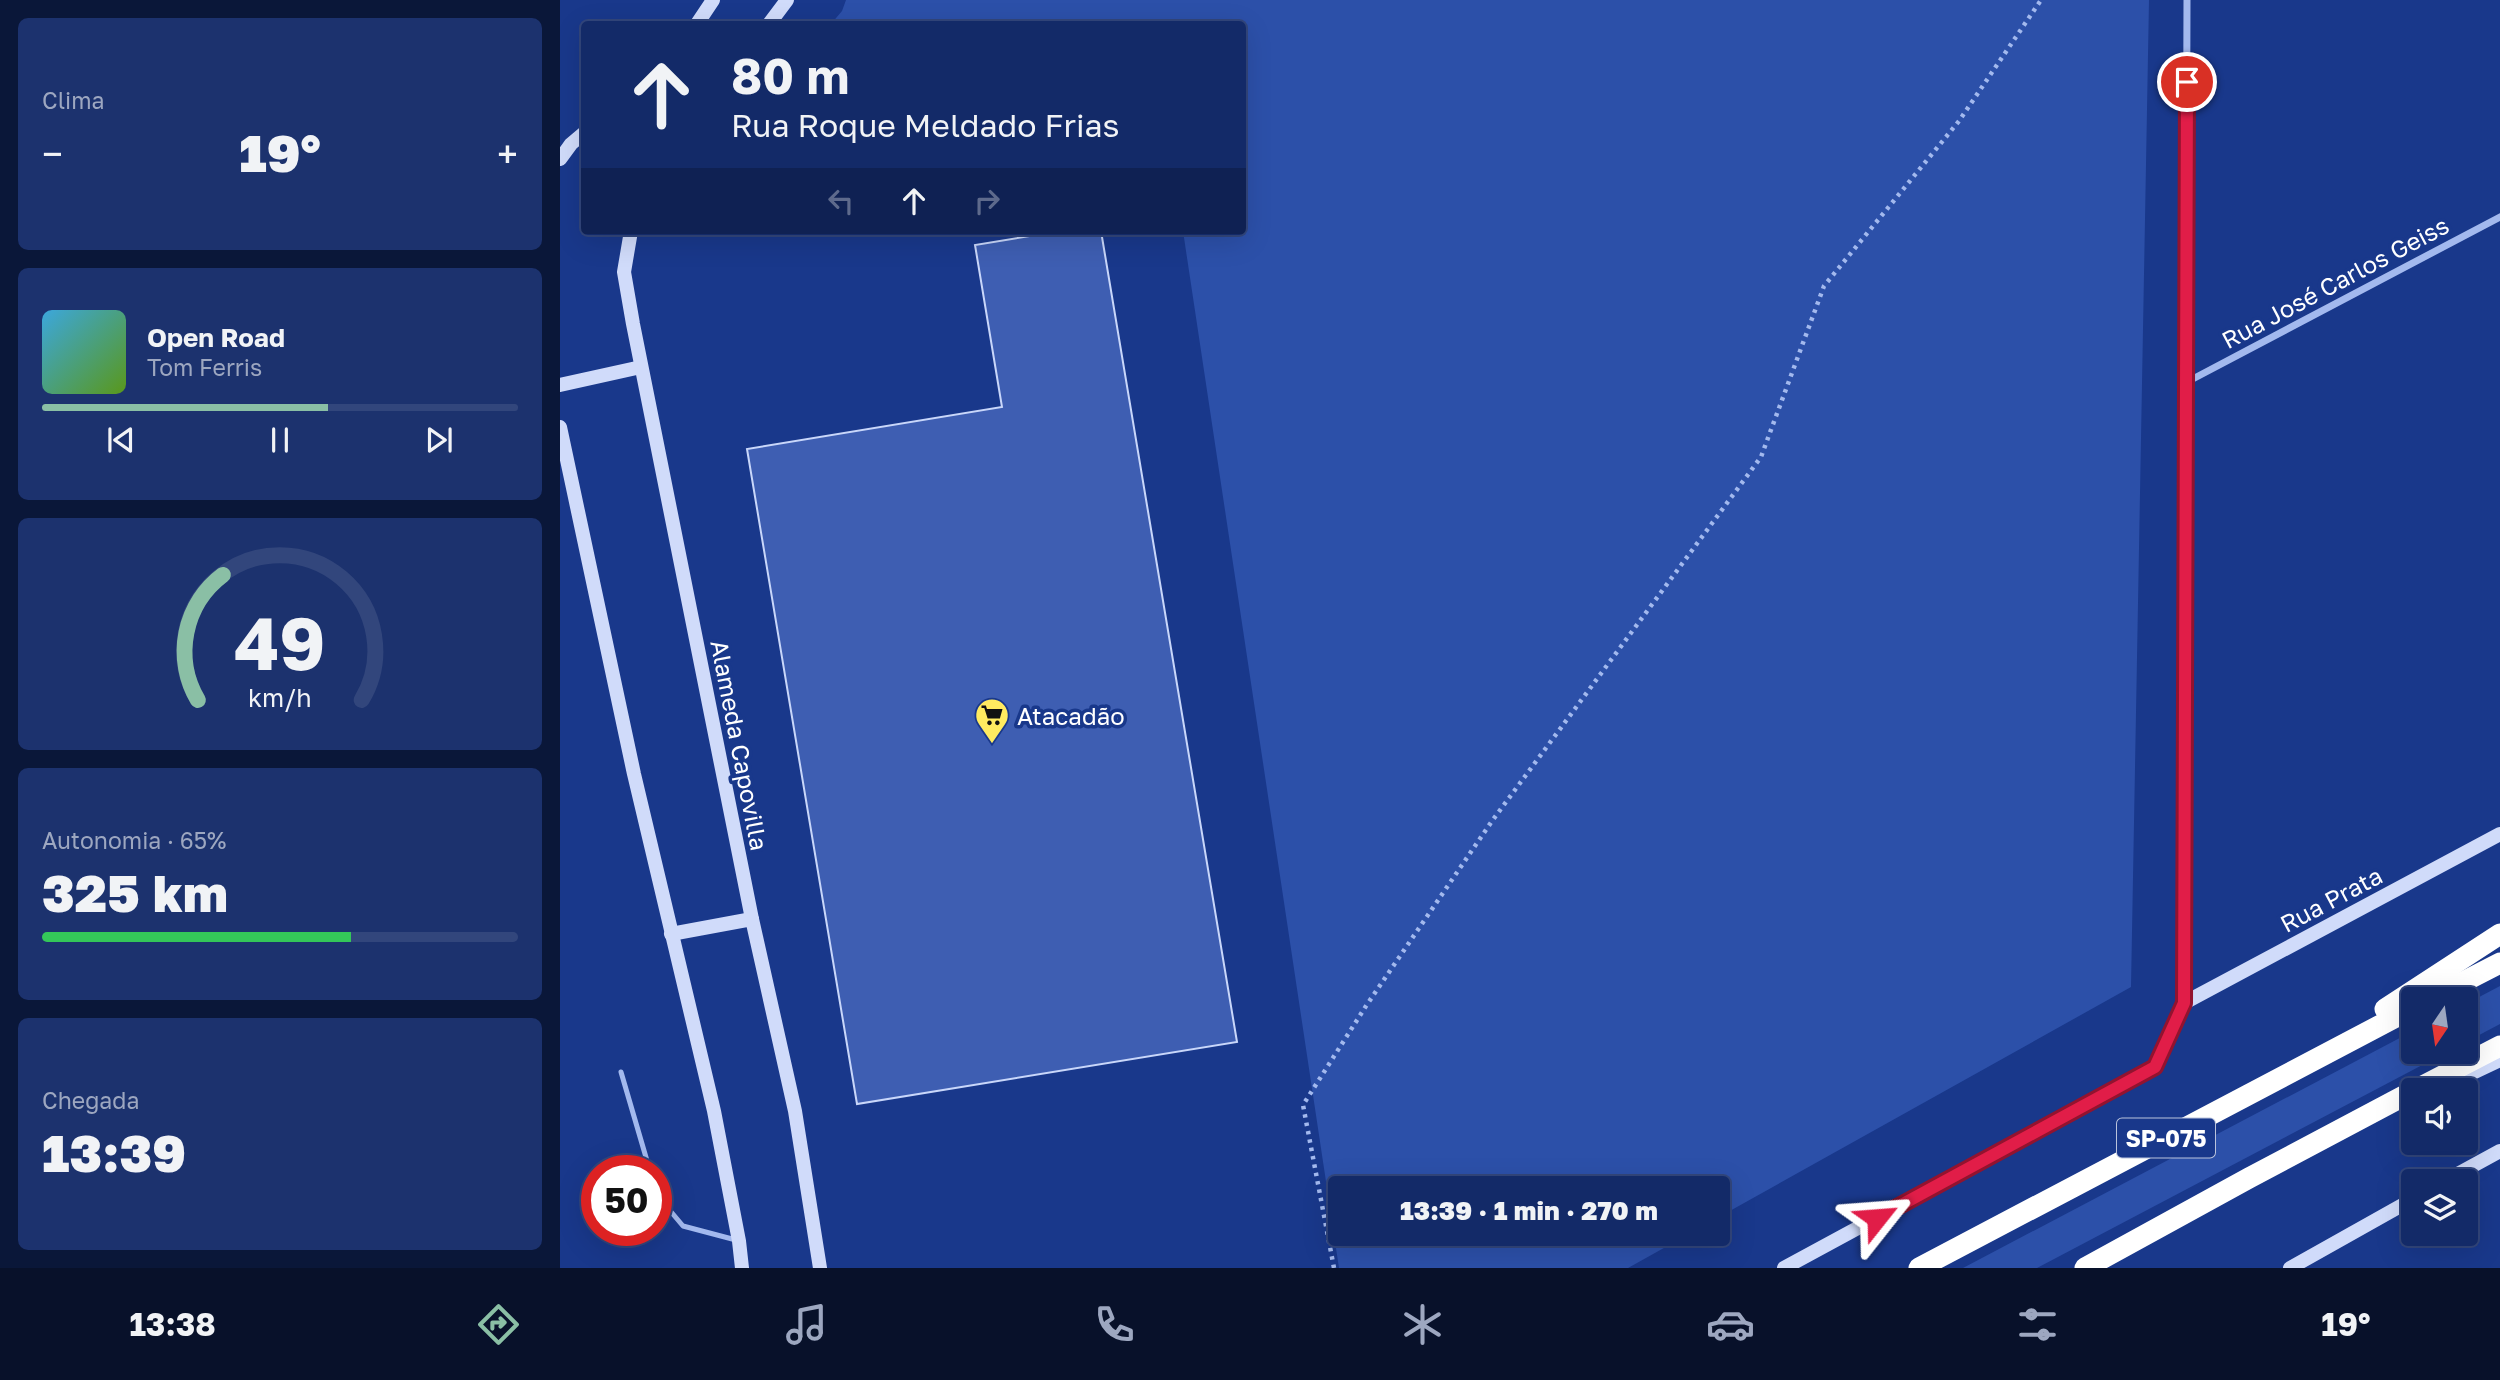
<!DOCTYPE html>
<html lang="pt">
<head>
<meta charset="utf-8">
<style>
	:root { --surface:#132a68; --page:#1c326e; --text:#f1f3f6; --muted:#9da7c0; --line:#32467c; --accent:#8abfa5 }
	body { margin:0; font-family:"Golos Text",sans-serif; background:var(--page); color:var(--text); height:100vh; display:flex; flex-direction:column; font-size:26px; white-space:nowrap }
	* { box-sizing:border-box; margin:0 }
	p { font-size:23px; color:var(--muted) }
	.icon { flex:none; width:38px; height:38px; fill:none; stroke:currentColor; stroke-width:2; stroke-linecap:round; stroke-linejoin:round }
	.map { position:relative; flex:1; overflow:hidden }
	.details { display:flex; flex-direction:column; gap:18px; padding:18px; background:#0a1739; width:560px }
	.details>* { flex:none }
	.guide { position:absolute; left:21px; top:21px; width:665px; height:214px; border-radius:7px; box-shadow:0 7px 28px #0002,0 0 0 2px var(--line); background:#132a68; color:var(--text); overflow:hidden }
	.needle { width:46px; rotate:193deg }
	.buttons { position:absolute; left:1841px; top:987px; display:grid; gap:14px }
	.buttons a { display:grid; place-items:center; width:77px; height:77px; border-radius:7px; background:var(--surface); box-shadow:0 7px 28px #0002,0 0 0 2px var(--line); font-size:35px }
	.speed { position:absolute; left:21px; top:1155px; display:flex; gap:14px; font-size:35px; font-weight:700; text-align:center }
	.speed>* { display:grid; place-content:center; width:91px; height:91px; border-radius:50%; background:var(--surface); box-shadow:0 7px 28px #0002,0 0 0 2px var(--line); line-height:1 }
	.speed .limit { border:10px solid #d22; background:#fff; color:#111 }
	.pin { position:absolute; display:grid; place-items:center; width:60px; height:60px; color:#fff; margin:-30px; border:4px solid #fff; border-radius:50%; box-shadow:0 2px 7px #0007 }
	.me { position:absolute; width:77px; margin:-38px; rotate:62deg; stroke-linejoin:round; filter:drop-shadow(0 0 5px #0008) }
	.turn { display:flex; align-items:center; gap:24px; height:147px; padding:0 35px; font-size:32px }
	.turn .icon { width:91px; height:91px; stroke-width:2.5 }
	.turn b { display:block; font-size:49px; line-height:60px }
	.lanes { display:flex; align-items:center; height:66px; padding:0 35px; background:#0003; justify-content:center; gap:35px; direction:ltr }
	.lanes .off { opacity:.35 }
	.big { font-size:52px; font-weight:800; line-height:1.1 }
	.details .widget { flex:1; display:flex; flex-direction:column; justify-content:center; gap:10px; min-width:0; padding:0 24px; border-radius:10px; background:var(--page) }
	.details .dial { align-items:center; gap:0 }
	.dial svg { height:182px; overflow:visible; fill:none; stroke:var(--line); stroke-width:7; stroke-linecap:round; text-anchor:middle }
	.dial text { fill:var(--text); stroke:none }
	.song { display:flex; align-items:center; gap:21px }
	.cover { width:84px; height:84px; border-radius:10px; background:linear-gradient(135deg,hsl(200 70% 55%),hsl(90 70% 35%)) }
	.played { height:7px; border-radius:4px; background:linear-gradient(90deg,var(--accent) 60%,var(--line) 60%) }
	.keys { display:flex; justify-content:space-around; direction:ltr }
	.heat { display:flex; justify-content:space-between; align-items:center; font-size:38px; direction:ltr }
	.charge { height:10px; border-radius:5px; background:linear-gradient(90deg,#34c759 65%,var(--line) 0) }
	.trip { position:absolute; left:768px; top:1176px; width:402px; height:70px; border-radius:7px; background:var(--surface); box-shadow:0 7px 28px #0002,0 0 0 2px var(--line); font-weight:800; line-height:70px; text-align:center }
	.tab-bar { display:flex; height:112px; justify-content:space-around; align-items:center; background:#08112a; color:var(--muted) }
	.tab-bar .icon { width:49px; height:49px }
	.tab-bar .selected { color:var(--accent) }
	.tab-bar b { font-size:32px; color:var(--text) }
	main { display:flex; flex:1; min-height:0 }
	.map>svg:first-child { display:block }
</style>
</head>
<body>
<main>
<section class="details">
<div class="widget"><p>Clima</p>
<div class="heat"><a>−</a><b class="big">19°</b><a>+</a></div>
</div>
<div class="widget">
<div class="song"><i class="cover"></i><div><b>Open Road</b><p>Tom Ferris</p></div></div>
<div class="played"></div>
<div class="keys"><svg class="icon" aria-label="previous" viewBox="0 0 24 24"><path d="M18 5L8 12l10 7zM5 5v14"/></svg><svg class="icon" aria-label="pause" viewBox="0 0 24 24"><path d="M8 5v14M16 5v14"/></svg><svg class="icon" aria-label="next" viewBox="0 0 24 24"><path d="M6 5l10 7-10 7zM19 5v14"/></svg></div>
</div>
<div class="widget dial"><svg viewBox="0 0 100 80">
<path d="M14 69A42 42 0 1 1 86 69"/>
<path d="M14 69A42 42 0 0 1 25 14" stroke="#8abfa5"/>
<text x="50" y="56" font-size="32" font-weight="700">49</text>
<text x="50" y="72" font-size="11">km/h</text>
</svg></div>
<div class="widget"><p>Autonomia · 65%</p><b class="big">325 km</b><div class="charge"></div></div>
<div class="widget"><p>Chegada</p><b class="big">13:39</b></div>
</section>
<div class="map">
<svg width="1940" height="1268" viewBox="0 0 1940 1268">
	<rect width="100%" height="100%" fill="#19388b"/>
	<g fill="#2c50a9">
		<path d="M286,0H1589L1571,987L1159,1217L1158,1188H780V1234H1129L1068,1268H779L623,231H682V24H271L282,11Z"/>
		<path d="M1940,986V1024L1906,1042V1004Z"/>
		<path d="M1853,1031V1052H1887L1477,1268H1403Z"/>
	</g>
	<path fill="#3e5eb2" stroke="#c9d7fa" stroke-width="2" d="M500,231H541L677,1042L297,1104L187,449L442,407L415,245Z"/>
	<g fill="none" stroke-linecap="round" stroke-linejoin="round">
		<path stroke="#a3b9ee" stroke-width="4.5" stroke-dasharray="3.5 5" stroke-linecap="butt" d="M774,1268L743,1105L806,1006L932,821L1201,457L1264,286L1399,121L1481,0"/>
		<g stroke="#a3b9ee" stroke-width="5">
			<path d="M61,1072L90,1171"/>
			<path d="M96,1194L123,1226L176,1240"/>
		</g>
		<g stroke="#a3b9ee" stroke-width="7">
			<path d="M1627,382L1940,217"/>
			<path d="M1624,1002L1627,0"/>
		</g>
		<g stroke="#d0dbfa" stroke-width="14">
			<path d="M137,24L153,0"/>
			<path d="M209,24L227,0"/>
			<path d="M0,159L11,144L24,133"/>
			<path d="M71,231L64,272L73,324L192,919L235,1111L260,1268"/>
			<path d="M0,385L81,367"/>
			<path d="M0,427L74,774L154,1111L179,1241L182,1268"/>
			<path d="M111,934L192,919"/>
			<path d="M1883,1087L1940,1060"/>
			<path d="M1885,1181L1940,1151"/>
			<path d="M1224,1268L1595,1067L1624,1003L1940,834"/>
			<path d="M1730,1268L1853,1199"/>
		</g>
		<g stroke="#fff" stroke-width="21">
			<path d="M1870,999L1940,963"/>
			<path d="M1825,1009L1940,934"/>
			<path d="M1855,1090L1940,1046"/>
			<path d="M1359,1268L1853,1008"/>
			<path d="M1525,1268L1689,1178L1853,1091"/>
		</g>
	</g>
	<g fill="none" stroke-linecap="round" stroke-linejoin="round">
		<g stroke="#92132f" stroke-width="18">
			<path id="route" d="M1317,1218L1595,1067L1624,1003L1627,82"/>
		</g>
		<use href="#route" stroke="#e11d48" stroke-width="12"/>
	</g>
	<defs>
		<g id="supermarket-pin" transform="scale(1.75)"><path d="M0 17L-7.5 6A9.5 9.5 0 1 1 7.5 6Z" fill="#ffeb60" stroke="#19388b"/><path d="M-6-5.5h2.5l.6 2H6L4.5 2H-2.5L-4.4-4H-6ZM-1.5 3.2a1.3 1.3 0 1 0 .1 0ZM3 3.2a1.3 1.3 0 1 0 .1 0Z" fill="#111"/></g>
	</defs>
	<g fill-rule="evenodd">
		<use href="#supermarket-pin" x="432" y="715"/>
	</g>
	<g text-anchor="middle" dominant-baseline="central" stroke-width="7" stroke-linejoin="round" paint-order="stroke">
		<rect fill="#19388b" stroke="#bac3dc" stroke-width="2" x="1557" y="1118.5" width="98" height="39" rx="5"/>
		<g font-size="23" font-weight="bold" fill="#fff">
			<text x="1606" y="1138">SP-075</text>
		</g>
		<g font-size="24" fill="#fff" stroke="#19388b">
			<text transform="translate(1775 282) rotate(-28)">Rua José Carlos Geiss</text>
			<text transform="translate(180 745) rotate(79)">Alameda Capovilla</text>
			<text transform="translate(1771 899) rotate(-28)">Rua Prata</text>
		</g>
		<g font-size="24" fill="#fff" stroke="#19388b" text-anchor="start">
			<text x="457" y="715">Atacadão</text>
		</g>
	</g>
</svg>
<div class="buttons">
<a><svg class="needle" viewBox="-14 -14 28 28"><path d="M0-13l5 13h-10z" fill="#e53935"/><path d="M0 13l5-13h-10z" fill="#9da7c0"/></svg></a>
<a><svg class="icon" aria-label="sound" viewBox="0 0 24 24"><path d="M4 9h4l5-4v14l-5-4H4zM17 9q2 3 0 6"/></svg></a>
<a><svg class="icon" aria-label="layers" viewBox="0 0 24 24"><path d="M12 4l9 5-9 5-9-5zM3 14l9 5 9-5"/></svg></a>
</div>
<div class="speed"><div class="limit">50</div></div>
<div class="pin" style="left:1627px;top:82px;background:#d93025"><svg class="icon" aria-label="arrive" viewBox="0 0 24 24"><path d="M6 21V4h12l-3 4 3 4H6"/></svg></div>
<svg class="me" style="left:1317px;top:1218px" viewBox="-20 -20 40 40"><path d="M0-17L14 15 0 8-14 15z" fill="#e11d48" stroke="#fff" stroke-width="4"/></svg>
<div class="trip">13:39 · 1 min · 270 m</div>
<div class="guide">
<div class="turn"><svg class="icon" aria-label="ahead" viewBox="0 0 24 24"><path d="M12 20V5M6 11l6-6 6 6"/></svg><div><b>80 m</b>Rua Roque Meldado Frias</div></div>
<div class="lanes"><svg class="icon off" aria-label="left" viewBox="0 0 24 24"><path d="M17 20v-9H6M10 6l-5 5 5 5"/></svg><svg class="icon" aria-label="ahead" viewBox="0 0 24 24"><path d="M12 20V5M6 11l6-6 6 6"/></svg><svg class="icon off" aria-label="right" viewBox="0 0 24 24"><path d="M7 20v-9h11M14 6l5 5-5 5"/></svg></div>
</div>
</div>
</main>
<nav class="tab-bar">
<b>13:38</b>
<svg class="icon selected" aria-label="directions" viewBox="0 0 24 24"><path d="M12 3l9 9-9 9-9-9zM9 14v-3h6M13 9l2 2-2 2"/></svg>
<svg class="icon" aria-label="music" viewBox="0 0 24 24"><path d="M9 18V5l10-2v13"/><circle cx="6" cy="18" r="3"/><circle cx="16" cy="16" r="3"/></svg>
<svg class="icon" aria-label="phone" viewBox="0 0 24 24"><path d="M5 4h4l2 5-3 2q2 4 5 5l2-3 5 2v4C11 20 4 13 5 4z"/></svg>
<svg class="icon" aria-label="climate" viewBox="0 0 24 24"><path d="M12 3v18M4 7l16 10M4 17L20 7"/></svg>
<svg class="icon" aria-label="car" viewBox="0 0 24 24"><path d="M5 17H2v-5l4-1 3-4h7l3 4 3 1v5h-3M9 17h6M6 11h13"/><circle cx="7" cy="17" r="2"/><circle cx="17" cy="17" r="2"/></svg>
<svg class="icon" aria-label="filters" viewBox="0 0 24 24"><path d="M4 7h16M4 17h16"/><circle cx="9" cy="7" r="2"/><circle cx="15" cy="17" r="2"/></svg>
<b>19°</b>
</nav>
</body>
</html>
